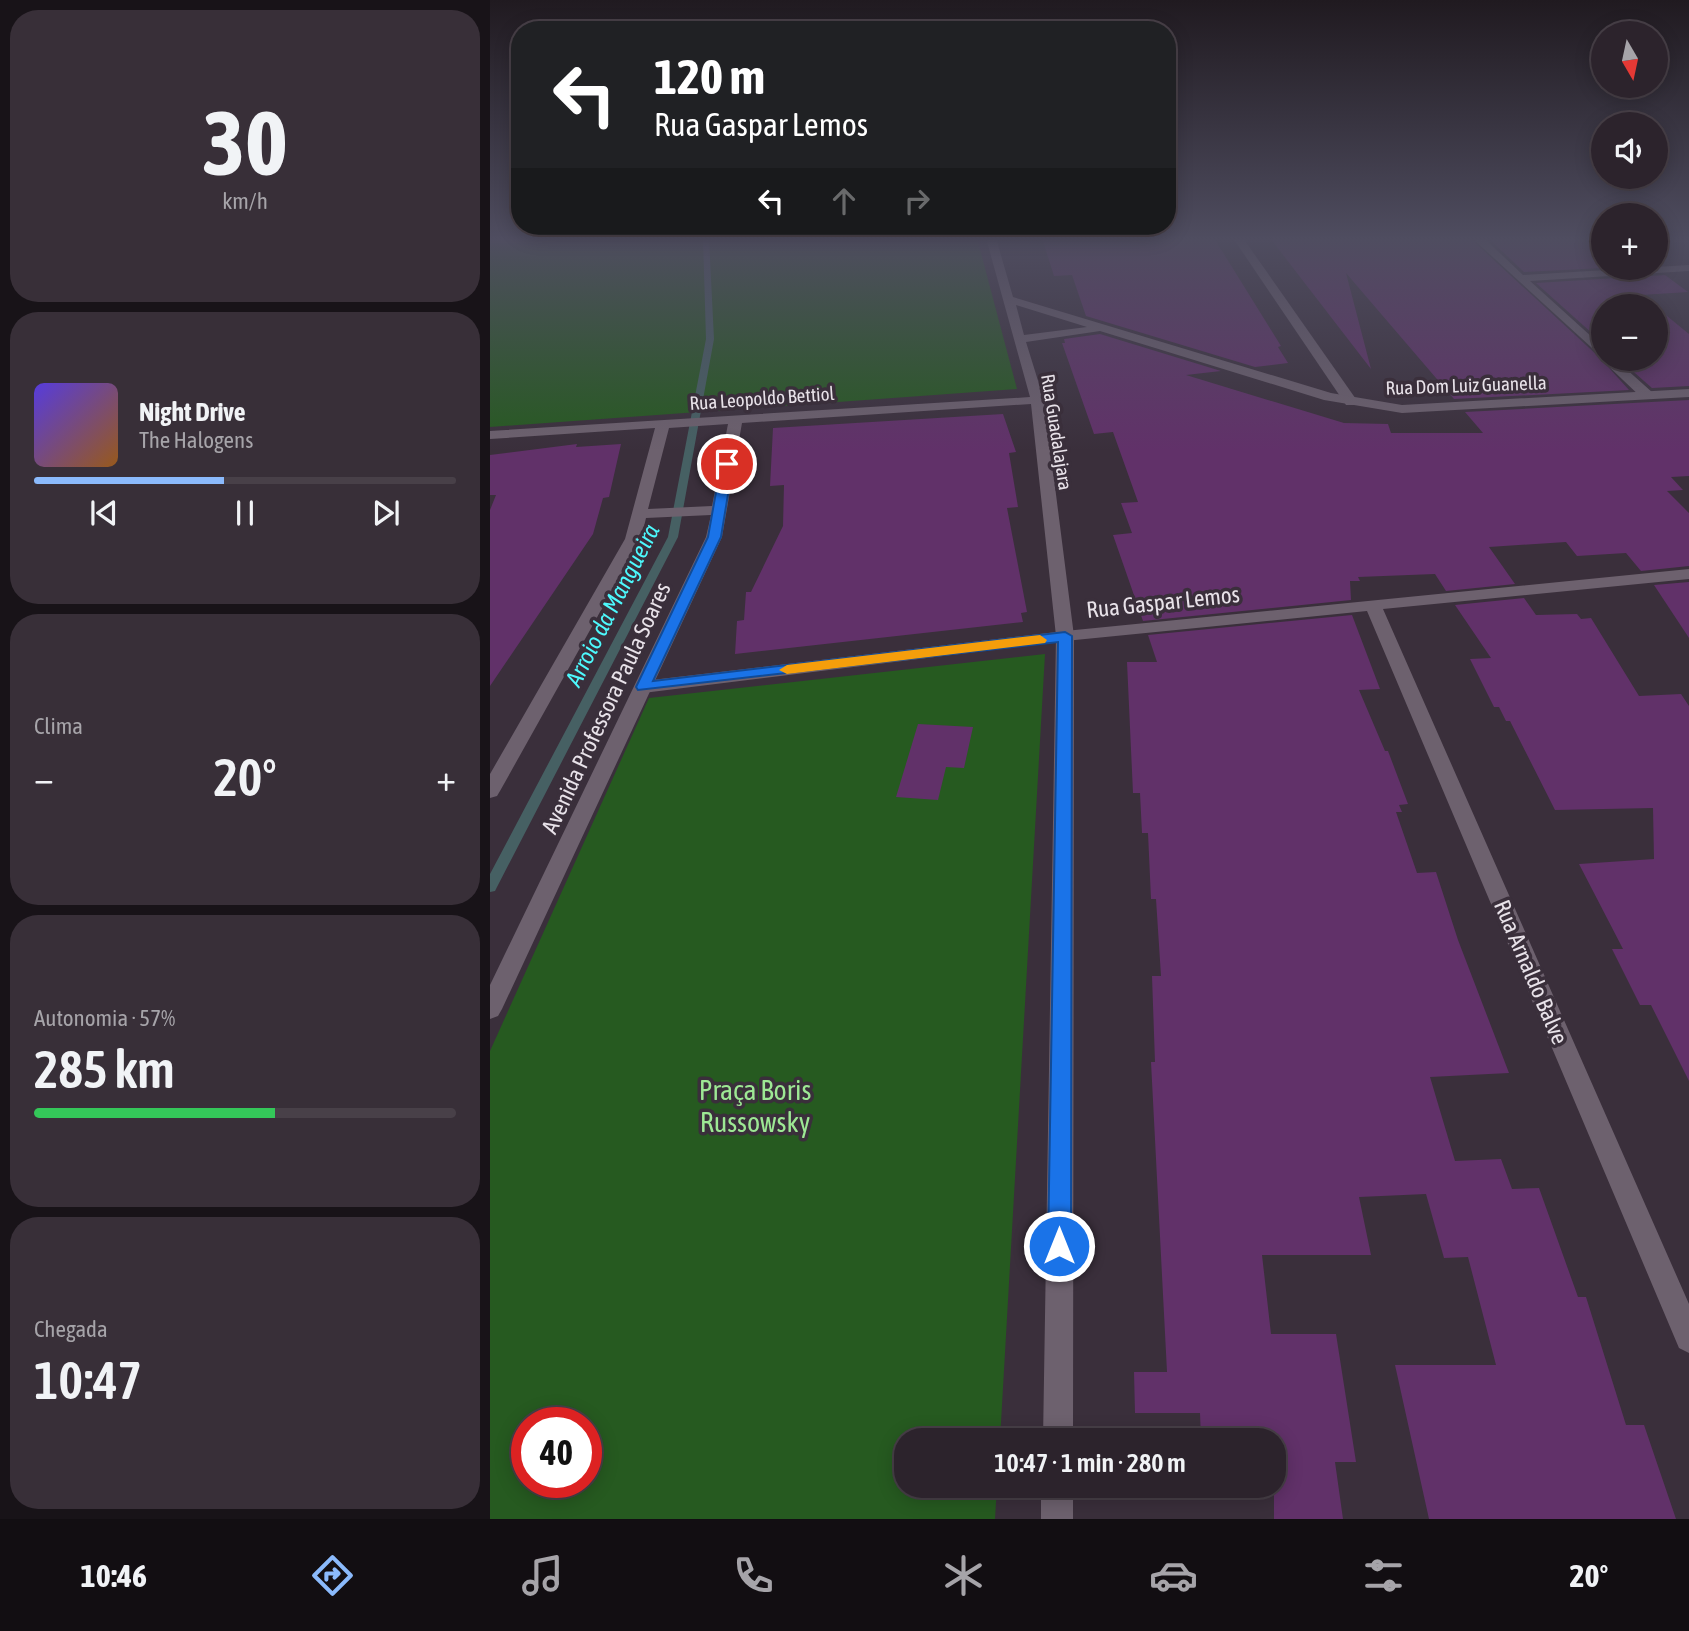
<!DOCTYPE html>
<html lang="pt">
<head>
<meta charset="utf-8">
<style>
	:root { --surface:#2c232c; --page:#382f38; --text:#f1f3f6; --muted:#a6a4a9; --line:#484048; --accent:#8bbafc }
	body { margin:0; font-family:"Asap Condensed",sans-serif; background:var(--page); color:var(--text); height:100vh; display:flex; flex-direction:column; font-size:26px; white-space:nowrap }
	* { box-sizing:border-box; margin:0 }
	p { font-size:23px; color:var(--muted) }
	.icon { flex:none; width:38px; height:38px; fill:none; stroke:currentColor; stroke-width:2; stroke-linecap:round; stroke-linejoin:round }
	.map { position:relative; flex:1; overflow:hidden }
	.details { display:flex; flex-direction:column; gap:10px; padding:10px; background:#181318; width:490px }
	.details>* { flex:none }
	.guide { position:absolute; left:21px; top:21px; width:665px; height:214px; border-radius:28px; box-shadow:0 4px 18px #0003,0 0 0 2px var(--line); background:#202124; color:#fff; overflow:hidden }
	.needle { width:46px; rotate:171deg }
	.controls { position:absolute; left:1101px; top:21px; display:grid; gap:14px }
	.controls a { display:grid; place-items:center; width:77px; height:77px; border-radius:50%; background:var(--surface); box-shadow:0 4px 18px #0003,0 0 0 2px var(--line); font-size:35px }
	.speed { position:absolute; left:21px; top:1407px; display:flex; gap:14px; font-size:35px; font-weight:700; text-align:center }
	.speed>* { display:grid; place-content:center; width:91px; height:91px; border-radius:50%; background:var(--surface); box-shadow:0 4px 18px #0003,0 0 0 2px var(--line); line-height:1 }
	.speed .limit { border:10px solid #d22; background:#fff; color:#111 }
	.pin { position:absolute; display:grid; place-items:center; width:60px; height:60px; color:#fff; margin:-30px; border:4px solid #fff; border-radius:50%; box-shadow:0 2px 7px #0007 }
	.me { position:absolute; width:77px; margin:-38px; rotate:0deg; stroke-linejoin:round; filter:drop-shadow(0 0 5px #0008) }
	.turn { display:flex; align-items:center; gap:24px; height:147px; padding:0 28px; font-size:32px }
	.turn .icon { width:91px; height:91px; stroke-width:2.5 }
	.turn b { display:block; font-size:49px; line-height:60px }
	.lanes { display:flex; align-items:center; height:66px; padding:0 28px; background:#0003; justify-content:center; gap:35px; direction:ltr }
	.lanes .off { opacity:.35 }
	.big { font-size:52px; font-weight:600; line-height:1.1 }
	.details .tile { flex:1; display:flex; flex-direction:column; justify-content:center; gap:10px; min-width:0; padding:0 24px; border-radius:28px; background:var(--page) }
	.details .dial { align-items:center; gap:0 }
	.dial b { font-size:91px; line-height:1 }
	.song { display:flex; align-items:center; gap:21px }
	.cover { width:84px; height:84px; border-radius:10px; background:linear-gradient(135deg,hsl(250 70% 55%),hsl(30 70% 35%)) }
	.played { height:7px; border-radius:4px; background:linear-gradient(90deg,var(--accent) 45%,var(--line) 45%) }
	.keys { display:flex; justify-content:space-around; direction:ltr }
	.heat { display:flex; justify-content:space-between; align-items:center; font-size:38px; direction:ltr }
	.charge { height:10px; border-radius:5px; background:linear-gradient(90deg,#34c759 57%,var(--line) 0) }
	.trip { position:absolute; left:404px; top:1428px; width:392px; height:70px; border-radius:28px; background:var(--surface); box-shadow:0 4px 18px #0003,0 0 0 2px var(--line); font-weight:600; line-height:70px; text-align:center }
	.menu { display:flex; height:112px; justify-content:space-around; align-items:center; background:#120e12; color:var(--muted) }
	.menu .icon { width:49px; height:49px }
	.menu .active { color:var(--accent) }
	.menu b { font-size:32px; color:var(--text) }
	main { display:flex; flex:1; min-height:0 }
	.map>svg:first-child { display:block }
</style>
</head>
<body>
<main>
<section class="details">
<div class="tile dial"><b>30</b><p>km/h</p></div>
<div class="tile">
<div class="song"><i class="cover"></i><div><b>Night Drive</b><p>The Halogens</p></div></div>
<div class="played"></div>
<div class="keys"><svg class="icon" aria-label="previous" viewBox="0 0 24 24"><path d="M18 5L8 12l10 7zM5 5v14"/></svg><svg class="icon" aria-label="pause" viewBox="0 0 24 24"><path d="M8 5v14M16 5v14"/></svg><svg class="icon" aria-label="next" viewBox="0 0 24 24"><path d="M6 5l10 7-10 7zM19 5v14"/></svg></div>
</div>
<div class="tile"><p>Clima</p>
<div class="heat"><a>−</a><b class="big">20°</b><a>+</a></div>
</div>
<div class="tile"><p>Autonomia · 57%</p><b class="big">285 km</b><div class="charge"></div></div>
<div class="tile"><p>Chegada</p><b class="big">10:47</b></div>
</section>
<div class="map">
<svg width="1199" height="1519" viewBox="0 0 1199 1519">
	<rect width="100%" height="100%" fill="#3a2f3b"/>
	<g fill="#265a20" fill-rule="evenodd">
		<path d="M0,238H487L527,389L0,427Z"/>
		<path d="M555,654L510,1440H416V1486H507L505,1519H0V1051L159,698ZM37,1423H96V1482H37Z"/>
	</g>
	<g fill="none" stroke-linecap="round" stroke-linejoin="round">
		<path fill="#466063" fill-rule="evenodd" d="M213,238H219L224,339L188,537L7,887L5,891L0,892V874L178,537L216,339Z"/>
	</g>
	<g fill="#613169">
		<path d="M552,238H724L791,346L788,347L798,363L765,367L596,316L582,275L564,276Z"/>
		<path d="M780,238H980L1110,358L1139,390L964,399L856,273L881,369Z"/>
		<path d="M998,238H1113V268L1034,272Z"/>
		<path d="M1175,275L1198,292L1151,295L1165,306H1113V343L1046,283Z"/>
		<path d="M1166,307L1199,334V386L1162,388L1129,359H1166Z"/>
		<path d="M610,334L731,371L696,375L854,423L898,424L901,433H993L975,412L1199,400V476L1181,477L1193,490L1177,491L1199,513V566L1151,571L1136,553L1087,556L1076,542L999,547L1025,584L956,591L945,574L868,577L870,581H860L861,600L653,621L623,535L642,533L631,503L648,502L623,432L604,434L572,343H575L574,339Z"/>
		<path d="M513,414L526,452L519,453L528,507L517,508L537,612L531,613L533,622L245,654L247,621L254,620L256,592H261L293,526L294,485L280,486L283,428Z"/>
		<path d="M87,444L86,447L131,444L119,497L113,498L103,534L0,686V510L6,495H0V455Z"/>
		<path d="M1199,582V638L1164,585Z"/>
		<path d="M1034,598L1046,615L1087,614L1091,619L1101,618L1149,696L1191,694L1199,706V1081L1161,1005H1150L1122,949H1133L1089,864L1164,859L1163,808L1065,810L1020,721H1016L1009,707H1004L980,659L1001,658L965,605Z"/>
		<path d="M862,615L890,689L869,690L895,751H898L918,804L909,805L912,812H906L927,873L946,872L968,940L1019,1073L940,1077L965,1161L1011,1159L1022,1189L1049,1188L1088,1297H1096L1136,1425H1154L1186,1519H939L905,1365H1006L978,1257L954,1258L936,1194L869,1197L881,1255H772L781,1334H846L866,1462H845L853,1519H784V1440H711L710,1413H645L644,1372H677L661,1062H665L662,976H671L666,899H661L658,833H652L650,793H643L637,662H667L658,635Z"/>
		<path d="M428,724L483,727L474,768L456,767L448,800L406,797Z"/>
	</g>
	<g fill="none" stroke-linecap="round" stroke-linejoin="round">
		<g fill="#6d616e" fill-rule="evenodd">
			<path d="M743,238H753L868,402L866,405H856Z"/>
			<path d="M982,238H994L1033,275L1199,265V271L1040,281L1113,347V359H1125L1163,393V399H1153L1114,362L1112,359L1113,358Z"/>
			<path d="M1199,569V579L893,609L1199,1304V1353L1189,1348L877,611L575,641L153,693L144,687L153,681L575,631Z"/>
		</g>
		<g fill="#6d616e" fill-rule="evenodd">
			<path d="M496,238H506L523,297L841,393L912,405L1199,389V397L912,413L834,400L610,331L536,342L554,400L584,636L583,1440H553L566,636L541,404L252,423L232,537L12,1009L8,1016L0,1019V985L216,537L221,515L156,518L151,539L10,791L7,796L0,798V774L135,539L165,428L0,439V431L540,397ZM526,305L597,327L534,335ZM238,424L222,506L158,509L179,428Z"/>
			<rect x="551" y="1486" width="32" height="33"/>
		</g>
	</g>
	<linearGradient id="sky" x2="0" y2="1"><stop stop-color="#201a20"/><stop offset="0.53" stop-color="#4f4d60"/><stop offset="1" stop-color="#4f4d60" stop-opacity="0"/></linearGradient>
	<rect width="1199" height="451" fill="url(#sky)"/>
	<path fill="#1a73e8" stroke="#114b97" stroke-width="2" d="M237,461L243,464L231,537L163,681L575,632L582,636L581,1246L578,1254L569,1257L561,1254L558,1246L568,642L148,690L146,687L218,537L231,464Z"/>
	<path fill="#f59e0b" d="M550,635L557,640L555,643L297,674L289,670L297,665Z"/>
	<g text-anchor="middle" dominant-baseline="central" stroke-width="7" stroke-linejoin="round" paint-order="stroke">
		<g font-size="19" fill="#e8e2e9" stroke="#3a2f3b">
			<text transform="translate(976 385) rotate(-2)">Rua Dom Luiz Guanella</text>
			<text transform="translate(272 398) rotate(-4)">Rua Leopoldo Bettiol</text>
			<text transform="translate(567 432) rotate(81)">Rua Guadalajara</text>
		</g>
		<g font-size="23" fill="#e8e2e9" stroke="#3a2f3b">
			<text transform="translate(673 602) rotate(-6)">Rua Gaspar Lemos</text>
			<text transform="translate(116 708) rotate(-65)">Avenida Professora Paula Soares</text>
			<text transform="translate(1041 972) rotate(67)">Rua Arnaldo Balve</text>
		</g>
		<g font-size="24" font-style="italic" fill="#4df9fd" stroke="#3a2f3b">
			<text transform="translate(122 605) rotate(-63)">Arroio da Mangueira</text>
		</g>
		<g font-size="28" fill="#9de894" stroke="#3a2f3b">
			<text x="265" y="1090">Praça Boris<tspan x="265" dy="32">Russowsky</tspan></text>
		</g>
	</g>
</svg>
<div class="controls">
<a><svg class="needle" viewBox="-14 -14 28 28"><path d="M0-13l5 13h-10z" fill="#e53935"/><path d="M0 13l5-13h-10z" fill="#a6a4a9"/></svg></a>
<a><svg class="icon" aria-label="sound" viewBox="0 0 24 24"><path d="M4 9h4l5-4v14l-5-4H4zM17 9q2 3 0 6"/></svg></a>
<a>+</a>
<a>−</a>
</div>
<div class="speed"><div class="limit">40</div></div>
<div class="pin" style="left:237px;top:464px;background:#d93025"><svg class="icon" aria-label="arrive" viewBox="0 0 24 24"><path d="M6 21V4h12l-3 4 3 4H6"/></svg></div>
<svg class="me" style="left:569px;top:1246px" viewBox="-20 -20 40 40"><circle r="17" fill="#1a73e8" stroke="#fff" stroke-width="3"/><path d="M0-11L8 9 0 5-8 9z" fill="#fff"/></svg>
<div class="trip">10:47 · 1 min · 280 m</div>
<div class="guide">
<div class="turn"><svg class="icon" aria-label="left" viewBox="0 0 24 24"><path d="M17 20v-9H6M10 6l-5 5 5 5"/></svg><div><b>120 m</b>Rua Gaspar Lemos</div></div>
<div class="lanes"><svg class="icon" aria-label="left" viewBox="0 0 24 24"><path d="M17 20v-9H6M10 6l-5 5 5 5"/></svg><svg class="icon off" aria-label="ahead" viewBox="0 0 24 24"><path d="M12 20V5M6 11l6-6 6 6"/></svg><svg class="icon off" aria-label="right" viewBox="0 0 24 24"><path d="M7 20v-9h11M14 6l5 5-5 5"/></svg></div>
</div>
</div>
</main>
<nav class="menu">
<b>10:46</b>
<svg class="icon active" aria-label="directions" viewBox="0 0 24 24"><path d="M12 3l9 9-9 9-9-9zM9 14v-3h6M13 9l2 2-2 2"/></svg>
<svg class="icon" aria-label="music" viewBox="0 0 24 24"><path d="M9 18V5l10-2v13"/><circle cx="6" cy="18" r="3"/><circle cx="16" cy="16" r="3"/></svg>
<svg class="icon" aria-label="phone" viewBox="0 0 24 24"><path d="M5 4h4l2 5-3 2q2 4 5 5l2-3 5 2v4C11 20 4 13 5 4z"/></svg>
<svg class="icon" aria-label="climate" viewBox="0 0 24 24"><path d="M12 3v18M4 7l16 10M4 17L20 7"/></svg>
<svg class="icon" aria-label="car" viewBox="0 0 24 24"><path d="M5 17H2v-5l4-1 3-4h7l3 4 3 1v5h-3M9 17h6M6 11h13"/><circle cx="7" cy="17" r="2"/><circle cx="17" cy="17" r="2"/></svg>
<svg class="icon" aria-label="filters" viewBox="0 0 24 24"><path d="M4 7h16M4 17h16"/><circle cx="9" cy="7" r="2"/><circle cx="15" cy="17" r="2"/></svg>
<b>20°</b>
</nav>
</body>
</html>
